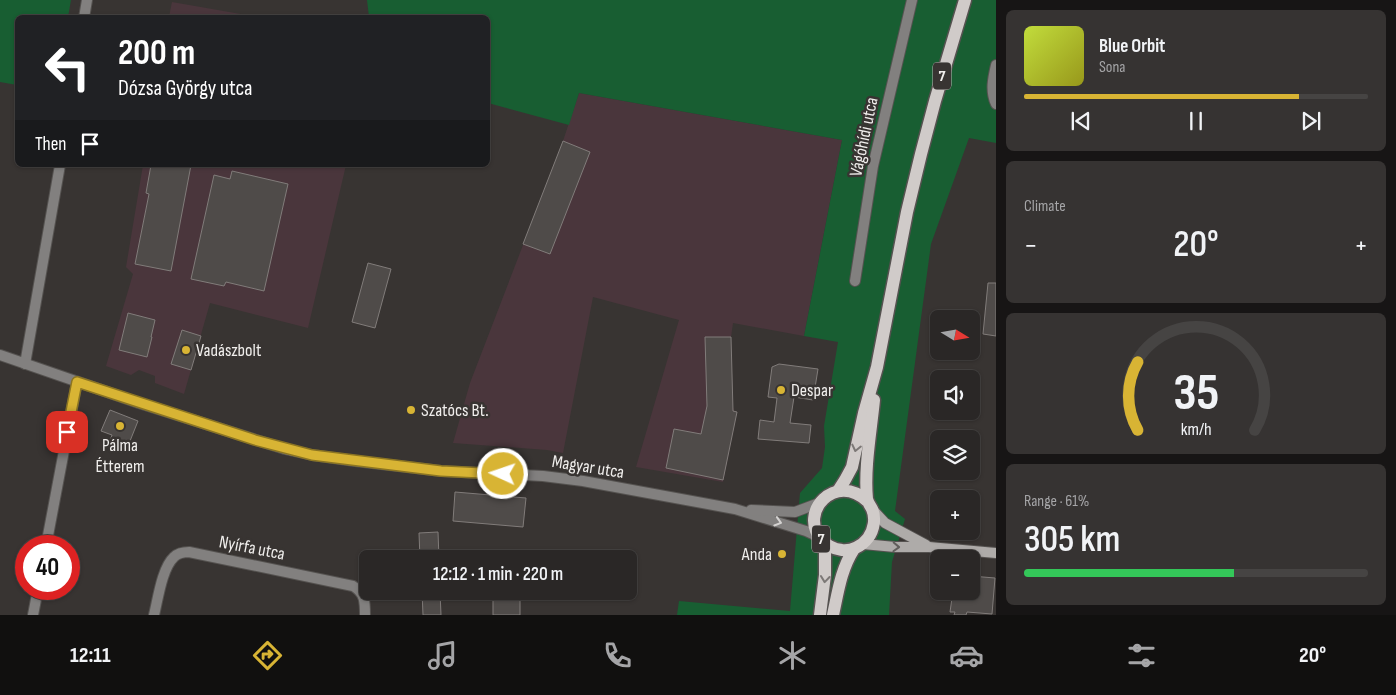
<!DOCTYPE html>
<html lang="en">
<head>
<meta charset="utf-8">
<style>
	:root { --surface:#2a2726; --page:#363332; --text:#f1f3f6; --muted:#a5a5a7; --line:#464443; --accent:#d8b434 }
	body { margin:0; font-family:"Sofia Sans Condensed",sans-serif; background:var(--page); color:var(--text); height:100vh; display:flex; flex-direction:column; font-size:19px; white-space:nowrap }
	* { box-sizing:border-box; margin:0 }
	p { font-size:16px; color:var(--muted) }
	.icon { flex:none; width:28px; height:28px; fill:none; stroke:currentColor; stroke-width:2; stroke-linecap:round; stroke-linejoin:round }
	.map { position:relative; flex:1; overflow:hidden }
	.drawer { display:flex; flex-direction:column; gap:10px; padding:10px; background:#171515; width:400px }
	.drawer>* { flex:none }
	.guide { position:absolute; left:15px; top:15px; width:475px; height:152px; border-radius:8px; box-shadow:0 1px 4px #0004,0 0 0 1px var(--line); background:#202124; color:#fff; overflow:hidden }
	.needle { width:32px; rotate:101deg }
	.buttons { position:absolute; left:930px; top:310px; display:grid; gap:10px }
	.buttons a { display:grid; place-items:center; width:50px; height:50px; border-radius:8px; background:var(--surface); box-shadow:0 1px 4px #0004,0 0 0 1px var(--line); font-size:25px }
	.speed { position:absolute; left:15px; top:535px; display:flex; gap:10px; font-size:25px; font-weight:700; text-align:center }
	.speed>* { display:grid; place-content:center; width:65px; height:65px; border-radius:50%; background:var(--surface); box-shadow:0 1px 4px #0004,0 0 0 1px var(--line); line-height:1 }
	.speed .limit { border:8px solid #d22; background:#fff; color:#111 }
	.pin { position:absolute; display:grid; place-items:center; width:42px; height:42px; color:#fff; margin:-21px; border-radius:10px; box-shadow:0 2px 8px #0006 }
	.me { position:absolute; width:55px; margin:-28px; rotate:273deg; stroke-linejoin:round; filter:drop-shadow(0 0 4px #0008) }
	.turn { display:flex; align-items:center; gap:18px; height:105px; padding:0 20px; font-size:22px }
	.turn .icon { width:65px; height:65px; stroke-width:2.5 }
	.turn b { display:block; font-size:35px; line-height:42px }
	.then { display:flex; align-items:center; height:48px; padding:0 20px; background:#0003; gap:10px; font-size:19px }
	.big { font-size:38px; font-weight:600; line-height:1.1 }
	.drawer .tile { flex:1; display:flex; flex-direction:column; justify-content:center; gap:8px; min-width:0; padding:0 18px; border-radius:8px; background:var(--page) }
	.drawer .dial { align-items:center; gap:0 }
	.dial svg { height:130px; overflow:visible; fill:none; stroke:var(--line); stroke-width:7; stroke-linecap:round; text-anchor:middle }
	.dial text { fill:var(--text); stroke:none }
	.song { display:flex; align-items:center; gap:15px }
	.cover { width:60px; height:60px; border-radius:8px; background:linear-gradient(135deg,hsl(70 70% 55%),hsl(60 70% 35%)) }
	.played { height:5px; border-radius:2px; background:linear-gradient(90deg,var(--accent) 80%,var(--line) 80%) }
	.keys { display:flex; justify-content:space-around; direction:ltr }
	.heat { display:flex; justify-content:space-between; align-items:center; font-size:28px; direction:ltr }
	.charge { height:8px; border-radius:4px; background:linear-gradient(90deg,#34c759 61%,var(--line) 0) }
	.trip { position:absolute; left:359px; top:550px; width:278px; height:50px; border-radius:8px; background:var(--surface); box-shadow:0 1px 4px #0004,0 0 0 1px var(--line); font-weight:600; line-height:50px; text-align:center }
	.dock { display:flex; height:80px; justify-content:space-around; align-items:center; background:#11100f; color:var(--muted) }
	.dock .icon { width:35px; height:35px }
	.dock .active { color:var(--accent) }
	.dock b { font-size:22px; color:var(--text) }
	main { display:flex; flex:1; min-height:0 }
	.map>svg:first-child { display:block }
</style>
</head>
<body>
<main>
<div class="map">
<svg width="996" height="615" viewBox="0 0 996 615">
	<rect width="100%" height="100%" fill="#383432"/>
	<g fill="#4a363c">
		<path d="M172,2L252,16V17H169Z"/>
		<path d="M579,93L842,140L804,336L733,323L731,337L733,407L734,411L737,412L723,482L636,467L679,320L593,297L563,453L547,450L453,443L470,383L563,141Z"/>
		<path d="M143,165H346L308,328L210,303L184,394L155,383V376L139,370L131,375L106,366L133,274L126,267Z"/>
	</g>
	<g fill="#185e32">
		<path d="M0,0H71L68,17L18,18L17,85L0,82Z"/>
		<path d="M367,0H996V143L969,138L931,244L895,511L905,519L892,562L889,615H677L679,601L790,611L800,493L822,468L825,447L824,426L838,342L804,336L842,140L579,93L569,125L488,103V18L369,17Z"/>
	</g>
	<g fill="#4f4b49" stroke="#817c7a">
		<path d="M563,141L590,152L550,254L523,244Z"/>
		<path d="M151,165H191L171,271L135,264L149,194L146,193Z"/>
		<path d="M232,171L288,184L264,291L226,282L224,286L191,279L214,175L230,179Z"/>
		<path d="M368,263L391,269L375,328L352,322Z"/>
		<path d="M988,283H996V336L983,334Z"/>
		<path d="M128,313L155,320L151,337H152L147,357L119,350Z"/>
		<path d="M182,330L201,336L191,370L171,364Z"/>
		<path d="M705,337H731L733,411L737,412L723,480L666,468L674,429L701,434L707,406Z"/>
		<path d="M779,364L818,369L813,400L794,397L790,423L811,425L809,443L758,439L760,420L774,422L777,398L768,397L772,367Z"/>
		<path d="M110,410L138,421L126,451L109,444L112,435L101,431Z"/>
		<path d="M455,492L526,498L523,527L453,521Z"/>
		<path d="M438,532L439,559H420L419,533Z"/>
		<path d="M971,576L995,578L992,614L967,612L966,615H954L955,612H950L953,591H971Z"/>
		<path d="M422,591H440L441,615H423Z"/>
		<rect x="493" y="591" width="27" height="24"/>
	</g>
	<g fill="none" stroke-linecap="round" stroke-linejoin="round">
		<g stroke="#555250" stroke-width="12">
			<g id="minor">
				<path d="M84,18L87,0"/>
				<path d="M996,65C993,78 990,91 996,104"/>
				<path d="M855,281L873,166L912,0"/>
				<path d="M25,364L60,165"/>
				<path d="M46,546L77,382"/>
				<path d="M33,615L38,589"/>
				<path d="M154,615C158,599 162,568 174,557C178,553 183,552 189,552L353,586C365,593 365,602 365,615"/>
			</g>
		</g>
		<g stroke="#555250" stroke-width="12">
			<g id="tertiary">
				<path d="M0,355L139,403L285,449L312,455L355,461L441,471L543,476L583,481L735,509L806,531L819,537"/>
				<path d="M751,510L795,512L819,503"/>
			</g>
		</g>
		<g stroke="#555250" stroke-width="12">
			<g id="secondary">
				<path d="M872,509L885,523L926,545"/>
				<path d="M863,544L895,547H929L996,553"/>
			</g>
		</g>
		<g stroke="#555250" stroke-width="15">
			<g id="primary">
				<path d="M838,491L845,480L852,467L864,413L877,367L907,212L921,154L935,101L965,0"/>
				<path d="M867,501C836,471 797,513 822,540C827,546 834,549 842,550C852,551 862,546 868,538C874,530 876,518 872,509C870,505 868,503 867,499C864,468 871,431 874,400"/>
				<path d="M820,615L825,575V544"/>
				<path d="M833,615C838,592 841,569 854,549"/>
			</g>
		</g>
		<use href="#minor" stroke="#82807f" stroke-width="10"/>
		<use href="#tertiary" stroke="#82807f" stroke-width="10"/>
		<use href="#secondary" stroke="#aeaba9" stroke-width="10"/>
		<use href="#primary" stroke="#d0cbc9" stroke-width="12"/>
	</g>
	<defs><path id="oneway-chevron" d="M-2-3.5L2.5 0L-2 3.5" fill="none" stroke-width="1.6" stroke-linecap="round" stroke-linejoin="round" transform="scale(1.25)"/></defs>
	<g stroke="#7c7876">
		<use href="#oneway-chevron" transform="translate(856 448) rotate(103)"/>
		<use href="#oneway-chevron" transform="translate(825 579) rotate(96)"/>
	</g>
	<use stroke="#d4d2d1" href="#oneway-chevron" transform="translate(778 522) rotate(17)"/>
	<use stroke="#615e5c" href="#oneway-chevron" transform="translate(896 547) rotate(2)"/>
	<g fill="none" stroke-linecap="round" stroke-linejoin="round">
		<g stroke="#8c7522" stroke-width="12">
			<path id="route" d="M67,432L77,382L255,440L312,455L441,471L503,474"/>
		</g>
		<use href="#route" stroke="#d8b434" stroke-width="9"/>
	</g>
	<g fill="#d8b434" stroke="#383432" stroke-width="2">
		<circle cx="186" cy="350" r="5"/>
		<circle cx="781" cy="390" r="5"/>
		<circle cx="411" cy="410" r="5"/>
		<circle cx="120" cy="426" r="5"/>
		<circle cx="782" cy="554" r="5"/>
	</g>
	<g text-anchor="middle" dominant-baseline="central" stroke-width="5" stroke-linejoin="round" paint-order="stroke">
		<g fill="#383432" stroke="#b9b6b4" stroke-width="1">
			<rect x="933" y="62.5" width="18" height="27" rx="4"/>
			<rect x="812" y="525.5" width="18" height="27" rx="4"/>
		</g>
		<g font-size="16" font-weight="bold" fill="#f0eeec">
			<text x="942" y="76">7</text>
			<text x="821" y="539">7</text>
		</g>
		<g font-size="18" fill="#f0eeec" stroke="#383432">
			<text transform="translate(864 137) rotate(-78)">Vágóhídi utca</text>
			<text transform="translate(588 467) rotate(9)">Magyar utca</text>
			<text transform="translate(252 548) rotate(11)">Nyírfa utca</text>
		</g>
		<g font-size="18" fill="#f0eeec" stroke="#383432" text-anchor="start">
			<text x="196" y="350">Vadászbolt</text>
			<text x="791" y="390">Despar</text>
			<text x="421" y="410">Szatócs Bt.</text>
			<text x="120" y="445" text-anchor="middle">Pálma<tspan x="120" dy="21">Étterem</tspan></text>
			<text x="772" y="554" text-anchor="end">Anda</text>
		</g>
	</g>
</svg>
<div class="buttons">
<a><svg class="needle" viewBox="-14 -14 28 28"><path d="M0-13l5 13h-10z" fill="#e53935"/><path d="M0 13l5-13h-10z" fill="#a5a5a7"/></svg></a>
<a><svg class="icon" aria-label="sound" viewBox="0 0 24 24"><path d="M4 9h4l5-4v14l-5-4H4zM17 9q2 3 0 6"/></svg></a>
<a><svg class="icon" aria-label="layers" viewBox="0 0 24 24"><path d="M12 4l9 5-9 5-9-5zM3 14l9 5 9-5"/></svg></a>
<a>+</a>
<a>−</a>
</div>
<div class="speed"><div class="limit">40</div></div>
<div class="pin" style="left:67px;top:432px;background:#d93025"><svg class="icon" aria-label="arrive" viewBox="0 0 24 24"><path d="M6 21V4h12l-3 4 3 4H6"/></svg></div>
<svg class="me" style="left:503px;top:474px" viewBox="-20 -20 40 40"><circle r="17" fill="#d8b434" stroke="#fff" stroke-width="3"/><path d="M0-11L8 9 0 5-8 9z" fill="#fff"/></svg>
<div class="trip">12:12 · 1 min · 220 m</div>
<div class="guide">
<div class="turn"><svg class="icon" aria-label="left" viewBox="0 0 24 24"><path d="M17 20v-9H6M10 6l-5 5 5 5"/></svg><div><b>200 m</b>Dózsa György utca</div></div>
<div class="then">Then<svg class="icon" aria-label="arrive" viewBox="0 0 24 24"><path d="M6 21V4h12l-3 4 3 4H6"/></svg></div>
</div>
</div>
<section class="drawer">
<div class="tile">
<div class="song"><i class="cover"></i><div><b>Blue Orbit</b><p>Sona</p></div></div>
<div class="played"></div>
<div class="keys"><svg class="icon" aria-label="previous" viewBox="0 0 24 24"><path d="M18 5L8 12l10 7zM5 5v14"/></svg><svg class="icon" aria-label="pause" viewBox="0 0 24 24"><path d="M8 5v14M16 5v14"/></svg><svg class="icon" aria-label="next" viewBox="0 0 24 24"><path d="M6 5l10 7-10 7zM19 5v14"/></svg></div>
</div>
<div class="tile"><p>Climate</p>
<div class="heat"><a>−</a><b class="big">20°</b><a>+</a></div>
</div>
<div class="tile dial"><svg viewBox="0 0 100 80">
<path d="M14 69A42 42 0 1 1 86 69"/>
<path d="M14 69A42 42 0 0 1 14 27" stroke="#d8b434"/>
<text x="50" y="56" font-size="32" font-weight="700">35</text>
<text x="50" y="72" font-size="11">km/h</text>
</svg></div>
<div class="tile"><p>Range · 61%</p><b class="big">305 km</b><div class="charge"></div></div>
</section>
</main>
<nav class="dock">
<b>12:11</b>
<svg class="icon active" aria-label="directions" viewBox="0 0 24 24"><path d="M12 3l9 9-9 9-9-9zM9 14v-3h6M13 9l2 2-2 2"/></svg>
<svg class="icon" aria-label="music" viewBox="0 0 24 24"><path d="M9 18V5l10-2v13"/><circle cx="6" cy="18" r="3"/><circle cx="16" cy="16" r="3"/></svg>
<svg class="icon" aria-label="phone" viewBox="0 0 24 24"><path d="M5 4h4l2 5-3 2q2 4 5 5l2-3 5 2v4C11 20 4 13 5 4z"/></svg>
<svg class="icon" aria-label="climate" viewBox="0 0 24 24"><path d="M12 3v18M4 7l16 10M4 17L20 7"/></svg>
<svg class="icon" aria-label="car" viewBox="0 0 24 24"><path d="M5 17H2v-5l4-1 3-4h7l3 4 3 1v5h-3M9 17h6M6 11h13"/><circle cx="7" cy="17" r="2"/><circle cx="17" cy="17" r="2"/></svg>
<svg class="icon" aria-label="filters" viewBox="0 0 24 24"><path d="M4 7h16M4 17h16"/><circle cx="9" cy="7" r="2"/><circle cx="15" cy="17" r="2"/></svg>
<b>20°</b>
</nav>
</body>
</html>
